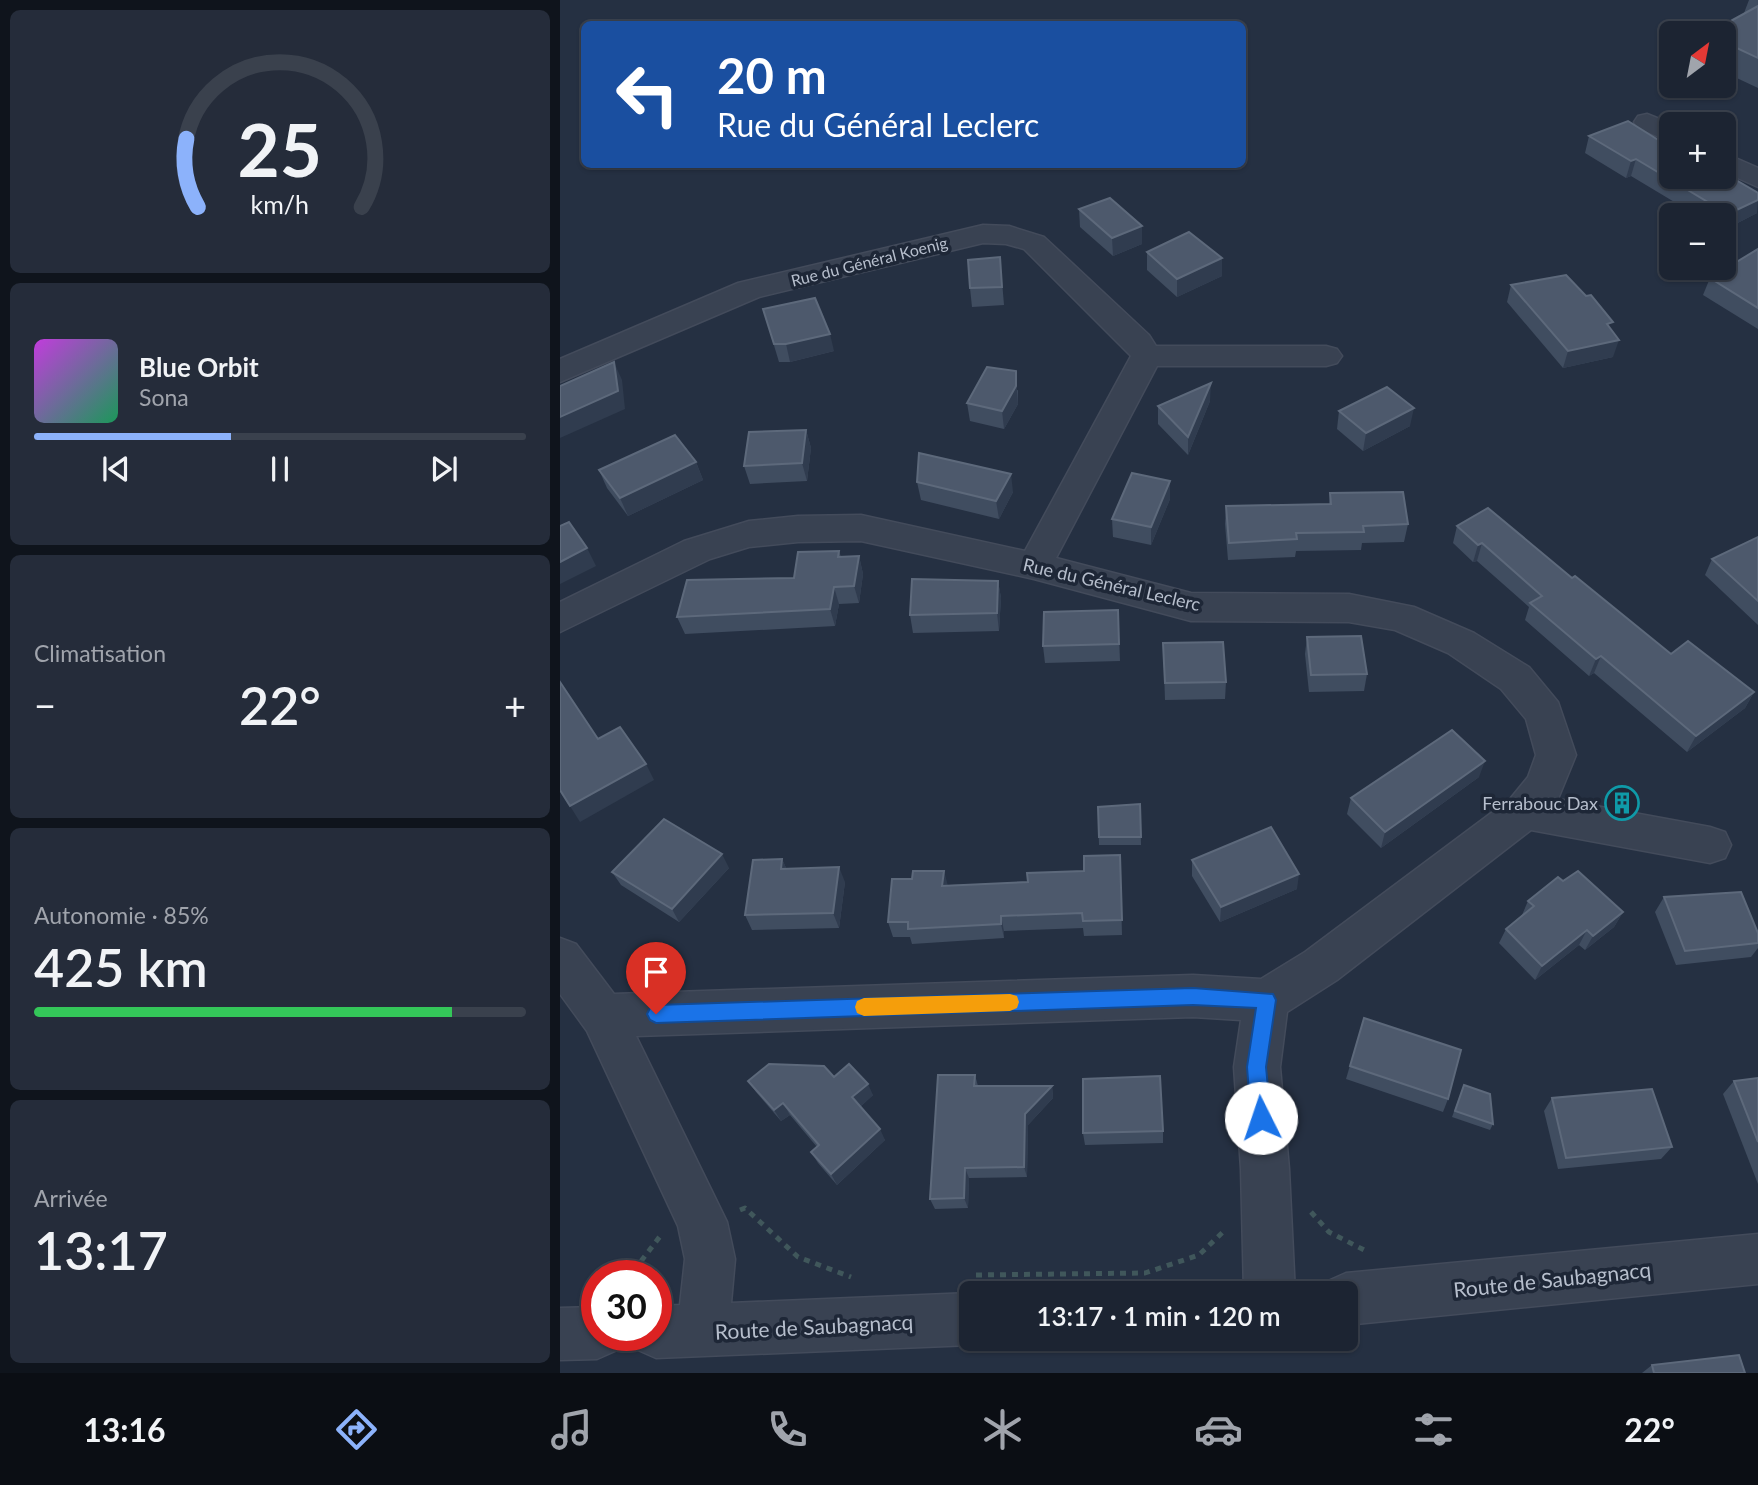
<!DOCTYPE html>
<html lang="fr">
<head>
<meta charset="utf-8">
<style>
	:root { --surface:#1c2432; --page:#252c3a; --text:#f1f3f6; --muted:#a0a4ac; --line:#3a414d; --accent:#8cb2fb }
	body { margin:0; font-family:Lato,sans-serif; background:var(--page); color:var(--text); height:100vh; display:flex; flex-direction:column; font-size:26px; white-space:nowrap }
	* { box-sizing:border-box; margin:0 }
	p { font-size:23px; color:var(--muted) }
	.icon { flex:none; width:38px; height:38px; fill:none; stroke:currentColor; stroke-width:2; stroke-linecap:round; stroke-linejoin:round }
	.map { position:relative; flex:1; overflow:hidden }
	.sheet { display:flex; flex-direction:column; gap:10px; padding:10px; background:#0f141c; width:560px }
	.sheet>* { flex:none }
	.banner { position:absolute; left:21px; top:21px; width:665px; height:147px; border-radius:10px; box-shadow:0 2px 5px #0004,0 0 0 2px var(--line); background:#1a4fa0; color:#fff; overflow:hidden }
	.needle { width:46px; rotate:32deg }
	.buttons { position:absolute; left:1099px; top:21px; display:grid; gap:14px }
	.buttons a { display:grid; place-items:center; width:77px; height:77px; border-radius:10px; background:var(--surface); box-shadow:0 2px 5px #0004,0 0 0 2px var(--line); font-size:35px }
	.speed { position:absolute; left:21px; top:1260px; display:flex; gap:14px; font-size:35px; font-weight:700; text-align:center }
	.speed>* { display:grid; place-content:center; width:91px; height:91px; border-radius:50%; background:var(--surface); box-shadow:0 2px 5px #0004,0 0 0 2px var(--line); line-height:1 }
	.speed .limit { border:10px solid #d22; background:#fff; color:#111 }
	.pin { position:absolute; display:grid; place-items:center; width:60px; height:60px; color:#fff; margin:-72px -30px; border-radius:50% 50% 50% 0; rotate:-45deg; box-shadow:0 0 7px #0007 }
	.pin .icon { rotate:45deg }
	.me { position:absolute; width:77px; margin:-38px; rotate:356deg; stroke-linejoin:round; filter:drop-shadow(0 0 5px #0008) }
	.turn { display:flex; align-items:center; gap:24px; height:147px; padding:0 21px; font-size:32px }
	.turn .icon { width:91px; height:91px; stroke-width:2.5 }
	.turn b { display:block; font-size:49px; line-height:60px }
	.big { font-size:52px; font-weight:600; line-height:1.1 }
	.sheet .widget { flex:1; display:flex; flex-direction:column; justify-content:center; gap:10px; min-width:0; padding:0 24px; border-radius:10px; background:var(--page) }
	.sheet .dial { align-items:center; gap:0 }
	.dial svg { height:182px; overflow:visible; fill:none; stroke:var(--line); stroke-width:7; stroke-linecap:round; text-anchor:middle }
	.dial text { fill:var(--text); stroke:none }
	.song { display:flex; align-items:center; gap:21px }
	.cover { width:84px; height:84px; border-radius:10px; background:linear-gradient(135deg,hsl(290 70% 55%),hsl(150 70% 35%)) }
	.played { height:7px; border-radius:4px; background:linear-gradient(90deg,var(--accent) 40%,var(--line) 40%) }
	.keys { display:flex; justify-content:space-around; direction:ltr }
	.heat { display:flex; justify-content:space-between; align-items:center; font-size:38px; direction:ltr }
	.charge { height:10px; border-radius:5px; background:linear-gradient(90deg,#34c759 85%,var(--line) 0) }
	.trip { position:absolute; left:399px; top:1281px; width:399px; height:70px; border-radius:10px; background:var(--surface); box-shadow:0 2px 5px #0004,0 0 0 2px var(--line); font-weight:600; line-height:70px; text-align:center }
	.dock { display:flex; height:112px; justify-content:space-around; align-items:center; background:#0b0e14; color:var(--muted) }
	.dock .icon { width:49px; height:49px }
	.dock .selected { color:var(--accent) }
	.dock b { font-size:32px; color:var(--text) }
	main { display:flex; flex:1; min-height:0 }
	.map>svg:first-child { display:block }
</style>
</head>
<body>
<main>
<section class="sheet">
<div class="widget dial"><svg viewBox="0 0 100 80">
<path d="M14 69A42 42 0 1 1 86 69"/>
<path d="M14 69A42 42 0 0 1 9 39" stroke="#8cb2fb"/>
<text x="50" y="56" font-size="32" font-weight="700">25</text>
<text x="50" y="72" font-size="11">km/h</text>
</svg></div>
<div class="widget">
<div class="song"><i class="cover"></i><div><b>Blue Orbit</b><p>Sona</p></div></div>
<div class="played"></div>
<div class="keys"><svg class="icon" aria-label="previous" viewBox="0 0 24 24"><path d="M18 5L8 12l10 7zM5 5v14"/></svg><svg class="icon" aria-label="pause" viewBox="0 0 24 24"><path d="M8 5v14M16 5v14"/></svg><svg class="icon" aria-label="next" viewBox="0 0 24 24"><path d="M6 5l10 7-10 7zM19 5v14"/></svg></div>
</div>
<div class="widget"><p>Climatisation</p>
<div class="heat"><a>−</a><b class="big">22°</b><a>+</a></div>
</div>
<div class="widget"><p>Autonomie · 85%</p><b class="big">425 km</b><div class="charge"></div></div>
<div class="widget"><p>Arrivée</p><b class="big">13:17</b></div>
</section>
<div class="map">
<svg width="1198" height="1373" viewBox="0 0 1198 1373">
	<rect width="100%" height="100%" fill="#253042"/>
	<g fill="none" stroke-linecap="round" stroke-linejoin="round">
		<g stroke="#434b5b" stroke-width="3">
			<g id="minor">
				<path d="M1087,114L1112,124L1111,142L1078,128L1074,122L1078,116Z"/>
				<path d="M1164,153L1198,168V187L1164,172Z"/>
				<path d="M423,225L449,226L484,237L589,335L596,346H766L777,349L782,356L777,363L766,366H597L496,558L631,593L789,594L854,607L914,633L969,667L998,702L1016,755L998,799L1150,827L1165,832L1171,845L1165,858L1150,863L971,830L777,980L727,1012L720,1067L729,1169L735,1293H684L681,1169L674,1067L681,1020L633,1017L76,1036L167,1222L175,1259L171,1303L411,1293V1339H426L411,1345L96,1358L78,1350L71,1335H96V1306L120,1305L125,1259L118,1226L27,1031L0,994V938L16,944L54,994L633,975L701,979L745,952L950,799L968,777L976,755L966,719L941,689L888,653L835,630L789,622L631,621L474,579L301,541L238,542L189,547L150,559L0,632V602L124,541L189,521L238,516L301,515L465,551L571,356L464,249L446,244L423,243L199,297L0,382V359L178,283Z"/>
				<path d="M1198,1234V1284L786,1325V1293H763L768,1281L786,1273Z"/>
				<path d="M37,1307V1335H62L55,1351L37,1359L0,1360V1308Z"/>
			</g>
		</g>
		<g stroke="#40575b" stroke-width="5" stroke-dasharray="6 6" stroke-linecap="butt">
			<path d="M180,1210L185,1208L238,1257L291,1277"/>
			<path d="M751,1212L769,1232L808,1252"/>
			<path d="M416,1275L585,1273L639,1255L664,1231"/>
			<path d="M63,1276L75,1269L101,1235"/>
		</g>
		<use href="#minor" fill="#394252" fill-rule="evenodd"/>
	</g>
	<g fill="#404d60">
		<path d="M1189,0H1198V88L1164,72V33L1184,13Z"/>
		<path d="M1029,136L1197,213L1164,230V215H1136L1071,176L1066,178L1025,153Z"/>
		<path d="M519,209L582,226V244L553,256L520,227Z"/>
		<path d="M1198,249V329L1143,295L1150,278Z"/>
		<path d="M587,252L662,276L617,297L587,270Z"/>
		<path d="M440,257L444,305L412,307L410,288Z"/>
		<path d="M951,285L1051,329L1053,357L1003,368L947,302Z"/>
		<path d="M203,309L274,351L230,362H219Z"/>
		<path d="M458,390V404L444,429L410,421L407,403Z"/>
		<path d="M650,401L628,455L598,424V406Z"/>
		<path d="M779,411L850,426L803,451L777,429Z"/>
		<path d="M246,430L251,448L247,481L190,484L184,466Z"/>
		<path d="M136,462L143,480L68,516L47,488L39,470Z"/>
		<path d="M610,481V499L591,545L553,537L552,519Z"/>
		<path d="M357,482L453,492L439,519L361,500Z"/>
		<path d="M770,493L848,524L844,542L802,543L801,550L736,551L735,557L668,560L665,524L666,506L769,504Z"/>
		<path d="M897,526L1012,578L1111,654L1194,692L1185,708L1127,752L1034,673L1029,676L965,620L969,607L917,561L913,562L893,543Z"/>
		<path d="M1198,537V625L1145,575L1152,559Z"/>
		<path d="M279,551L281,557L299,556L303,574L299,603L279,604L275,626L125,634L117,617L234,578Z"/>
		<path d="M438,581L441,598L439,631L353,633L350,615Z"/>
		<path d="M558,610L560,661L485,663L483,646Z"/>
		<path d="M747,637L807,674L804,691L749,692L745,654Z"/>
		<path d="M603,643L666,682L665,699L605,700Z"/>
		<path d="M919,777L821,848L787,814L791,798Z"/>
		<path d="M580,804L581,845H539L538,807Z"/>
		<path d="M560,855L562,935L524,936L523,928L444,931V938L352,944L350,937H333L328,922L388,885L468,882L524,871Z"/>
		<path d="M222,859L226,868L285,882L279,928L192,930L185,915Z"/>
		<path d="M632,860L737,889L660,922L632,876Z"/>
		<path d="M169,868L119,922L61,885L52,872Z"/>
		<path d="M1003,881L1063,912L1054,927L1025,950L1019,945L975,980L939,943L946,929L962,915L968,901Z"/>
		<path d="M1104,897L1198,933V948L1191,957L1116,965L1095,912Z"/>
		<path d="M804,1018L888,1099L883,1112L786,1079Z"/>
		<path d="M415,1075L418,1086H492L493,1098L468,1125L467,1177L409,1178L408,1208L375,1209L370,1199Z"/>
		<path d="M274,1077L313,1095L300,1107L325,1140L277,1185L258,1163L251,1152L257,1147L230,1115L221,1121L196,1092L188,1081Z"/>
		<path d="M1198,1078V1184L1163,1094L1174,1081Z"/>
		<path d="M904,1085L933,1124L930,1130L892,1117Z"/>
		<path d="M992,1098L1112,1147L1101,1159L998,1169L984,1111Z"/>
		<path d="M603,1131V1143L525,1145L523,1133Z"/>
		<path d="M1092,1365L1185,1373H1082Z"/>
	</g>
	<g fill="#303c4f">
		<path d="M1076,159L1071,176L1066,178L1071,161Z"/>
		<path d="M1198,200L1197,213L1164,230V227L1168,214Z"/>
		<path d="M582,226V244L553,256L552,238Z"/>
		<path d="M662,258V276L617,297V279Z"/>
		<path d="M270,334L274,351L230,362L226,344Z"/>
		<path d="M1059,340L1053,357L1003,368L1008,351Z"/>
		<path d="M54,362L62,380L65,409L0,438V417Z"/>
		<path d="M456,371L458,404L444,429L442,411Z"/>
		<path d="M651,383L650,401L628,455V437Z"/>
		<path d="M854,408L850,426L803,451L806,433Z"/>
		<path d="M246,430L251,448L247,481L242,463Z"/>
		<path d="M136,462L143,480L68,516L60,498Z"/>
		<path d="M451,474L453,492L439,519L436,501Z"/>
		<path d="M610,481V499L591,545V527Z"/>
		<path d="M922,543L917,561L913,562L918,545Z"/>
		<path d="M27,548L36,566L0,584V562Z"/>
		<path d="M299,556L303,574L299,603L294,586Z"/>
		<path d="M438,581L441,598L439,631L437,613Z"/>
		<path d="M274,587L279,604L275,626L270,609Z"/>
		<path d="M1041,656L1034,673L1029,676L1036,659Z"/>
		<path d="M1194,692L1185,708L1127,752L1136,736Z"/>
		<path d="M925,761L919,777L821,848L825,832Z"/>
		<path d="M86,764L94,780L20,822L10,806Z"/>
		<path d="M162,854L169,868L119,922L112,909Z"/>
		<path d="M222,859L229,874L221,869Z"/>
		<path d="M279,867L285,882L279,928L273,913Z"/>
		<path d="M384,871L388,886H382Z"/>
		<path d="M739,874L737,889L660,922L661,907Z"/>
		<path d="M1063,912L1054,927L1025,950L1033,936Z"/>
		<path d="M441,916L444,931V938L441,924Z"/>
		<path d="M1027,930L1019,945L975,980L982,966Z"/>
		<path d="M308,1084L313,1095L298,1109L292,1097Z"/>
		<path d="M492,1086L493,1098L468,1125L467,1177L464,1167L465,1114Z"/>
		<path d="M223,1103L230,1115L221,1121L214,1110Z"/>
		<path d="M320,1129L325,1140L277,1185L271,1174Z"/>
		<path d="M405,1168L409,1178L408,1208L404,1198Z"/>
	</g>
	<g fill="#4d596c" stroke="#5d697b" stroke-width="2">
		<path d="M1198,6V58L1164,42V33H1149Z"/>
		<path d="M1068,121L1111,148V177H1164V173L1198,193V200L1168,214L1076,159L1071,161L1029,136Z"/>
		<path d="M550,198L582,226L552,238L519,209Z"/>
		<path d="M629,232L662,258L617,279L587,252Z"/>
		<path d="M1198,249V308L1150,278Z"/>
		<path d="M440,257L442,287L410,288L408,260Z"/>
		<path d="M1006,275L1026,296L1031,295L1053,322L1047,324L1059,340L1008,351L951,285Z"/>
		<path d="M255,298L270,334L226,344H214L203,309Z"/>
		<path d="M54,362L58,391L0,417V386Z"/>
		<path d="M427,367L456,371V386L442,411L407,403Z"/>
		<path d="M651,383L628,437L598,406Z"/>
		<path d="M827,387L854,408L806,433L779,411Z"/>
		<path d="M246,430L242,463L184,466L189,432Z"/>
		<path d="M115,435L136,462L60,498L39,470Z"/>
		<path d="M359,453L451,474L436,501L357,482Z"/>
		<path d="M572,473L610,481L591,527L552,519Z"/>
		<path d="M843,492L848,524L803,526L804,532L736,533L737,539L669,543L666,506L771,504L770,493Z"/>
		<path d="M928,508L1012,578L1015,576L1111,654L1128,641L1194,692L1136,736L1041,656L1036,659L970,603L982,596L922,543L918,545L897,526Z"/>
		<path d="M9,522L27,548L0,562V526Z"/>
		<path d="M1198,537V601L1152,559Z"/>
		<path d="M279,551L278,557L299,556L294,586L274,587L270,609L117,617L127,580L234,578L238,552Z"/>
		<path d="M352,579L438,581L437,613L350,615Z"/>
		<path d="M558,610L559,644L483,646L484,612Z"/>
		<path d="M801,636L807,674L751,675L747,637Z"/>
		<path d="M663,642L666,682L605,683L603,643Z"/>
		<path d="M0,682L38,739L60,727L86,764L10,806L0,790Z"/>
		<path d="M892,730L925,761L825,832L791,798Z"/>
		<path d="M580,804L581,837H539L538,807Z"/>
		<path d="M104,819L162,854L112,909L52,872Z"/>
		<path d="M711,827L739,874L661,907L632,860Z"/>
		<path d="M560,855L562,920L523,921L522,913L441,916V924L348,929V922H328L332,879H352L353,871H384L382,886L468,882L467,873L524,871V856Z"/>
		<path d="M222,859L221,869L279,867L273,913L185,915L193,860Z"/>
		<path d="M1018,871L1063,912L1033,936L1027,930L982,966L946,929L974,906L968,901L998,877L1003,881Z"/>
		<path d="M1181,892L1198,933V943L1125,951L1104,897Z"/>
		<path d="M804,1018L901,1050L888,1099L790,1066Z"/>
		<path d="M209,1064L264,1066L274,1077L289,1064L308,1084L292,1097L320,1129L271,1174L251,1152L259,1145L223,1103L214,1110L188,1081Z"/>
		<path d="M378,1075H415L414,1086H492L465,1114L464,1167L405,1168L404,1198L370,1199Z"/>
		<path d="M600,1076L603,1131L523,1133V1079Z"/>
		<path d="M1198,1078V1142L1174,1081Z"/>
		<path d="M904,1085L930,1094L933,1124L895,1111Z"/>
		<path d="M1092,1089L1112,1147L1006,1158L992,1098Z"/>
		<path d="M1179,1355L1185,1373H1094L1092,1365Z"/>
	</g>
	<path fill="#1a73e8" stroke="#114b97" stroke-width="2" d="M633,988L713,994L716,1000L706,1067L711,1118L708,1125L701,1128L694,1125L691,1118L687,1067L696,1008L633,1005L96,1023L90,1020L87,1014L90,1008L96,1005Z"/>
	<path fill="#f59e0b" d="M450,994L457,996L459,1002L457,1008L450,1011L304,1016L297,1013L295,1007L297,1001L304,998Z"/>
	<defs>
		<g id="building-ring" transform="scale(1.75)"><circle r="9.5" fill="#1e2737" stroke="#0f9aa8" stroke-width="1.5"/><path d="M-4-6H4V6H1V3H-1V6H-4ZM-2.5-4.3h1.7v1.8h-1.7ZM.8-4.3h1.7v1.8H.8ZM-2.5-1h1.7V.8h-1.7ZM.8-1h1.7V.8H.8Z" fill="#0f9aa8"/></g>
	</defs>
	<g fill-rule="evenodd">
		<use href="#building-ring" x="1062" y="803"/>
	</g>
	<g text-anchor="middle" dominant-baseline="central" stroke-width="7" stroke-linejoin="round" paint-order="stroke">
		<g font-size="16" fill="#b6becc" stroke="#1e2737">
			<text transform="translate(309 261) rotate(-14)">Rue du Général Koenig</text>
		</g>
		<g font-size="18" fill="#b6becc" stroke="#1e2737">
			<text transform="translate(552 584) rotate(13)">Rue du Général Leclerc</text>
		</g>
		<g font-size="18" fill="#b6becc" stroke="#1e2737" text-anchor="end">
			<text x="1038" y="803">Ferrabouc Dax</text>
		</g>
		<g font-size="21" fill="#b6becc" stroke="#1e2737">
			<text transform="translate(992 1279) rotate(-6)">Route de Saubagnacq</text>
			<text transform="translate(254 1326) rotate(-3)">Route de Saubagnacq</text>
		</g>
	</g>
</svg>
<div class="buttons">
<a><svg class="needle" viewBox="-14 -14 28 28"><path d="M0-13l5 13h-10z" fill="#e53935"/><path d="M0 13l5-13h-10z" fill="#a0a4ac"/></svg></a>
<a>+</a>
<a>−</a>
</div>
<div class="speed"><div class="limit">30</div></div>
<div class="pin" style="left:96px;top:1014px;background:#d93025"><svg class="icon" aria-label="arrive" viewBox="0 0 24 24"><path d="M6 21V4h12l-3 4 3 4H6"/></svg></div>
<svg class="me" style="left:701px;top:1118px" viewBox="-20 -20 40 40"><circle r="19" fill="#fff"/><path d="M0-13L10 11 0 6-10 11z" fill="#1a73e8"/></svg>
<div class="trip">13:17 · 1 min · 120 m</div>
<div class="banner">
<div class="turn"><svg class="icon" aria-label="left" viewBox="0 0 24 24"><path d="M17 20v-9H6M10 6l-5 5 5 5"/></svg><div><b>20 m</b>Rue du Général Leclerc</div></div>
</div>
</div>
</main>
<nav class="dock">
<b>13:16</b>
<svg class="icon selected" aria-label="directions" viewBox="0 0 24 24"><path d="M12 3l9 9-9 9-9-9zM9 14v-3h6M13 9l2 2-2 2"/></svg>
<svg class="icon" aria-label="music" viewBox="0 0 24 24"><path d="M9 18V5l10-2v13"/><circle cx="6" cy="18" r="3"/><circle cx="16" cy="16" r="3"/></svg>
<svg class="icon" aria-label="phone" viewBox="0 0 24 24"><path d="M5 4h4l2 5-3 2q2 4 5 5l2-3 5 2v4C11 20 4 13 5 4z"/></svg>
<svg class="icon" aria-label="climate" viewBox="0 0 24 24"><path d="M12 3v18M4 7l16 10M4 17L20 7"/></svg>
<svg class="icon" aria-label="car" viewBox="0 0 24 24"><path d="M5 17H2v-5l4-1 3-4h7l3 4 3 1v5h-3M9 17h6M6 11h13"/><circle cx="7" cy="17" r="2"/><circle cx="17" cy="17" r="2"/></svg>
<svg class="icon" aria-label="filters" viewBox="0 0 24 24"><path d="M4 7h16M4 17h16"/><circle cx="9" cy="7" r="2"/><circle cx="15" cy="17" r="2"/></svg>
<b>22°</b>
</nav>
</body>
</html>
